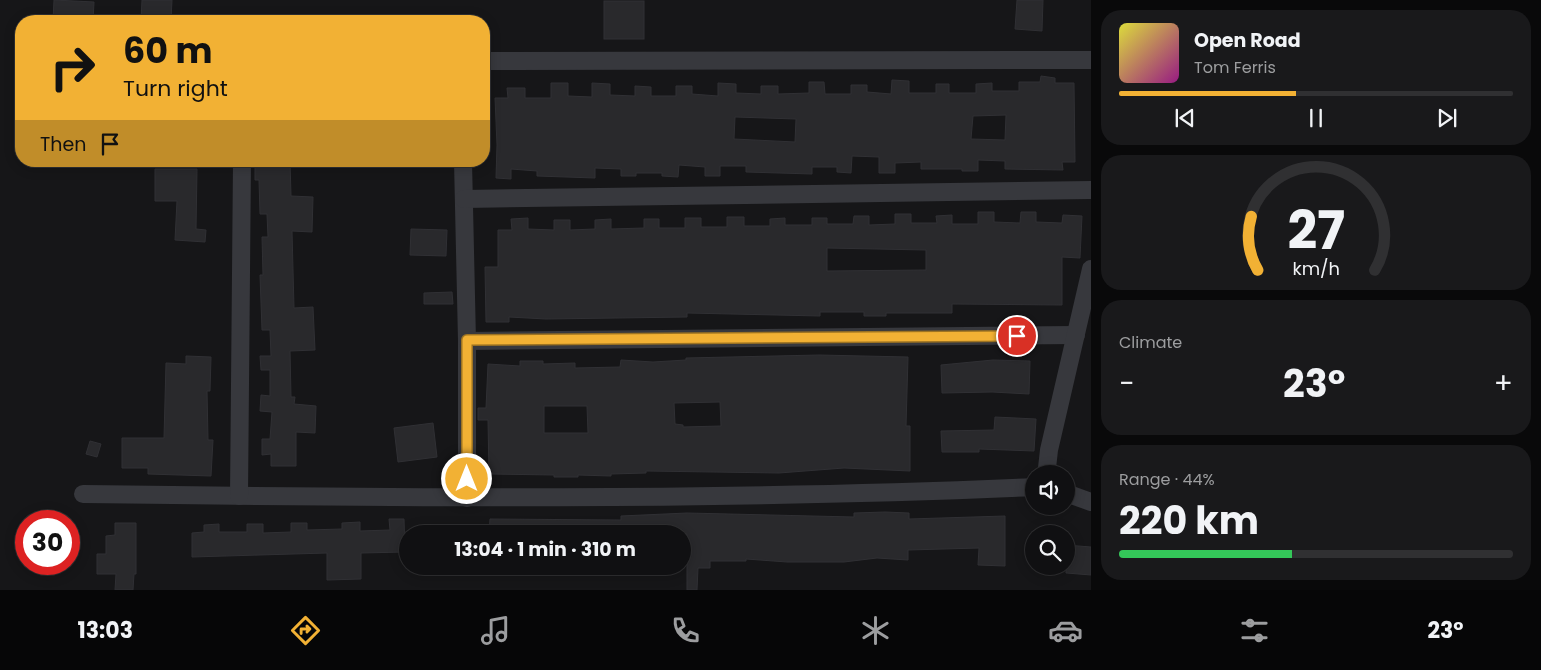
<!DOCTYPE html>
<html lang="en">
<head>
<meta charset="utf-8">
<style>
	:root { --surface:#101012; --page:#19191b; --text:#f1f3f6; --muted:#9c9d9f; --line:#303032; --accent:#f2b134 }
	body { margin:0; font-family:Poppins,sans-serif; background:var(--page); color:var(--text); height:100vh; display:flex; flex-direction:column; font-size:19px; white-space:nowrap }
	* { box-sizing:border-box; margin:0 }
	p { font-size:16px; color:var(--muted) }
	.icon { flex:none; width:28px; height:28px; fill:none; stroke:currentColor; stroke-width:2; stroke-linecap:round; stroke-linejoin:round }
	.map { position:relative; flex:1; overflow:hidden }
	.side { display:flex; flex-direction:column; gap:10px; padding:10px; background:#09090a; width:450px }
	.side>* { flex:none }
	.top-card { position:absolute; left:15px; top:15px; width:475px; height:152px; border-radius:20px; box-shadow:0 2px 12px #0003,0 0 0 1px var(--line); background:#f2b134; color:#111; overflow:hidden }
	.controls { position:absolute; left:1025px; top:465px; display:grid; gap:10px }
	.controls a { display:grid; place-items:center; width:50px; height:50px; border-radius:50%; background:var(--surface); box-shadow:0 2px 12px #0003,0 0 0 1px var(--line); font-size:25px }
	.speed { position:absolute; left:15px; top:510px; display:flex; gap:10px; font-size:25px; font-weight:700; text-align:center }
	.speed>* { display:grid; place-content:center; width:65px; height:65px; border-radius:50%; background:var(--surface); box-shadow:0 2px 12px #0003,0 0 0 1px var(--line); line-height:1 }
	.speed .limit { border:8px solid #d22; background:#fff; color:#111 }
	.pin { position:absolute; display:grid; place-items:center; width:42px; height:42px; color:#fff; margin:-21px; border:2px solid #fff; border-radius:50%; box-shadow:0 1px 5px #0007 }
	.me { position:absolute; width:55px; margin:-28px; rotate:0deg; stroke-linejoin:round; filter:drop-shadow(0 0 4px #0008) }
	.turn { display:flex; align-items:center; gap:18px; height:105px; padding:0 25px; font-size:22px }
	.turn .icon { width:65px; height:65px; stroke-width:2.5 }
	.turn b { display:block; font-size:35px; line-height:42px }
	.then { display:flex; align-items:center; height:48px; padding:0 25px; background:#0003; gap:10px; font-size:19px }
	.big { font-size:38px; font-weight:700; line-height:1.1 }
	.side .widget { flex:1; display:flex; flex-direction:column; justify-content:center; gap:8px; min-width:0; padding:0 18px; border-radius:20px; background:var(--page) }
	.side .dial { align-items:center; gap:0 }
	.dial svg { height:130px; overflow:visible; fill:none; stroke:var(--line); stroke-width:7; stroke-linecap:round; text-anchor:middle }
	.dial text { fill:var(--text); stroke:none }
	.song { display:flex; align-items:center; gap:15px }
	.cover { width:60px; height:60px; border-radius:8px; background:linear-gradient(135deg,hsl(60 70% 55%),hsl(310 70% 35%)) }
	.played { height:5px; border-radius:2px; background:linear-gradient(90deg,var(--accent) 45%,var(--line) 45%) }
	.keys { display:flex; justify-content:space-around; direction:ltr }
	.heat { display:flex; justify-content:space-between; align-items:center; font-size:28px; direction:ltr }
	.charge { height:8px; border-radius:4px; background:linear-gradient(90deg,#34c759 44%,var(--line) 0) }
	.trip { position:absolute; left:399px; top:525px; width:292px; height:50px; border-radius:25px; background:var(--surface); box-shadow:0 2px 12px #0003,0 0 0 1px var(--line); font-weight:700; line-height:50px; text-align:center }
	.tabs { display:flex; height:80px; justify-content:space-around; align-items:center; background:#060607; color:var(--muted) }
	.tabs .icon { width:35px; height:35px }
	.tabs .selected { color:var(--accent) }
	.tabs b { font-size:22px; color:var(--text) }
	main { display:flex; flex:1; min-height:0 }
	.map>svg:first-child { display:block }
</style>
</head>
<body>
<main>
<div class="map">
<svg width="1091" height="590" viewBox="0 0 1091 590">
	<rect width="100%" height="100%" fill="#161618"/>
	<g fill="#29292c" stroke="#303034" fill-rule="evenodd">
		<path d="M54,0L94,2L93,21H53Z"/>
		<path d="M142,0H172L171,21H141Z"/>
		<path d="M1017,0H1043L1042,31L1015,29Z"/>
		<rect x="604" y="1" width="40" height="38"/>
		<path d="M1041,76L1055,78V83H1074L1075,162H1062L1063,170L1005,169V161L978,160V171H962V169H921V162L895,163V173H879V157L852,156L851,173L837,172V167H812V174L746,172V166H720V176H705V167L679,165L678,177L662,176V173H636V176H621V169L595,168V178L537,176V171L511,169V179L496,178L497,145L495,98H508L507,88H525V98H551V83H568V96L592,97V83L610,84V95L635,96V86L651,87V96H676V86H692V94L718,96V83L736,84V93L761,94V86H778V94L809,93V82H824L825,94H851V85H867V92L891,94L892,80L909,81V93H936V84H949V93H976V84L992,83V91H1019V82H1040ZM1006,115L1005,140L971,139L973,116ZM735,117L796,119L795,142L734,139Z"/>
		<path d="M255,161H290L291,196L313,197L312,232L292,231L294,308L313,307L315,350L290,351L291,397H295L294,404L316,406L315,433L296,432V466H271V454L262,455V439H270L272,412L260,411L261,395L270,396V370H261L260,356H271L270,330H262L260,275H263L262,237H268L267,214H260L259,180H255Z"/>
		<path d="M155,169H197L196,229L206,230L205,242L175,240L177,201H155Z"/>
		<path d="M978,212H994V222L1020,223L1021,212H1036V222L1062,223L1063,215L1082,216L1080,258L1062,257V305L952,304V313H886V316H864V312H820V316L687,313V317L546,319L509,317V322H486L485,267H498V230H512L511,219L528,218V229L554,230V220H570V230L595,229V220L611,219V229L644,228V219H659V228H685V218H701V227H727V217H744V226H770V219L785,218V225H812V218H827V224H853L854,216H869V225L895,224V214H911V223H937L936,216L952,215V224H978ZM827,248L926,250V270L827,271Z"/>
		<path d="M411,229L447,230L446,256L410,255Z"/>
		<path d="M452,292L453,304H424V293Z"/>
		<path d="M819,355L908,357L906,426H910V471L844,468L779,473L646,471V473L611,474V476L578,475V477H554V475L489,474L488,420H478V408H486L488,364L520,366V361H543V364L575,363V368L620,367L621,360L653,362L686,360V358ZM720,402L721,426L683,427V425L675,424L674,403ZM544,406H587L588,433H544Z"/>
		<path d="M186,356L211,357L210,391H207L208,440H213L211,476L148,474V468H122V438H164L166,363L186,364Z"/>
		<path d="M993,360L1030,361L1029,394L992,392L942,393L941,365Z"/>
		<path d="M995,417L1036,419L1034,451L979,449V452H942L941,431L994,430Z"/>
		<path d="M433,423L437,457L398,462L394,428Z"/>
		<path d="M90,441L101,444L97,457L86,454Z"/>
		<path d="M885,512L909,513V519L1005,516V566L978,565L979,548L908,550V560L877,558L844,562H787L746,559V561H710V568H698L697,590H687V534H489L490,519L621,520V516L687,513L854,517V513Z"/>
		<path d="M389,519H404L405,552L361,553V579L327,580V553L192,557V533L204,532V525L219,524V532H247V524H263V533L291,532V523H307V530L342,529V523L360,522V531L390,530Z"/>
		<path d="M115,523H136V574H134L133,590H115L116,574H97V554H106V536L115,535Z"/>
		<path d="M1066,545L1091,547V575L1066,573Z"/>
	</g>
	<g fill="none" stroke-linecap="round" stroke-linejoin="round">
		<g stroke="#37383d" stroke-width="18">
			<path d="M484,61L1091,60"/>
			<path d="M463,161L467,341V498"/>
			<path d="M464,199L1091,190"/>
			<path d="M467,341L1076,335"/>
			<path d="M1049,474L1047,468L1049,450L1091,269"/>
			<path d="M1066,493L1091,502"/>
			<path d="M83,494C400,498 717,501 1034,487"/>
			<path d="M239,496L242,161"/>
		</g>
	</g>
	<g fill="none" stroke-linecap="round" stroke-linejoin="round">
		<g stroke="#9d7322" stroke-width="12">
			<path id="route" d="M467,479V340L1017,336"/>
		</g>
		<use href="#route" stroke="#f2b134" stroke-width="9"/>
	</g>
</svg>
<div class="controls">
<a><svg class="icon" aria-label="sound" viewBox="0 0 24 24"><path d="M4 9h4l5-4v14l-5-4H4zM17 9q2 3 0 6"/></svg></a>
<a><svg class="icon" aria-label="search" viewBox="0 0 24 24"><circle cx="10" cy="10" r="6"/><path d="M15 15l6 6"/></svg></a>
</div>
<div class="speed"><div class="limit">30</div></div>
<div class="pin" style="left:1017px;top:336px;background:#d93025"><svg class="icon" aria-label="arrive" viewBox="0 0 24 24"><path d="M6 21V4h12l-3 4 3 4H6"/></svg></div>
<svg class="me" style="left:467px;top:479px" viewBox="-20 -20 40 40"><circle r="17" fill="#f2b134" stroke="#fff" stroke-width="3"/><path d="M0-11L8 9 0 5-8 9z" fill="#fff"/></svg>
<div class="trip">13:04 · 1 min · 310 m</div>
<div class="top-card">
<div class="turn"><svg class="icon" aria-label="right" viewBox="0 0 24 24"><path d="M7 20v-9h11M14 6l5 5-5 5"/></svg><div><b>60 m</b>Turn right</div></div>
<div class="then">Then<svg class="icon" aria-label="arrive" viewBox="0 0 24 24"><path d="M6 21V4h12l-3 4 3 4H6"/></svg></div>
</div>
</div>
<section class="side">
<div class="widget">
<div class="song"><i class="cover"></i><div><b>Open Road</b><p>Tom Ferris</p></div></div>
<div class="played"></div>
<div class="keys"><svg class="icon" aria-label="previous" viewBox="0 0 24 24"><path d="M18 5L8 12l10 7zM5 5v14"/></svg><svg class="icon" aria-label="pause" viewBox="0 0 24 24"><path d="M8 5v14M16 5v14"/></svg><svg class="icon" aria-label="next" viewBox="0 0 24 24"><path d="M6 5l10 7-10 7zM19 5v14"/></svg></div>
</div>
<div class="widget dial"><svg viewBox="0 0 100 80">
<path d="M14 69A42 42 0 1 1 86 69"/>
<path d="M14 69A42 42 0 0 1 10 36" stroke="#f2b134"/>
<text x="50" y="56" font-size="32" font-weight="700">27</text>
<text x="50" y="72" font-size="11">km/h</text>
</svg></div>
<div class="widget"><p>Climate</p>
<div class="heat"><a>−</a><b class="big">23°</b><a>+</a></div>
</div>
<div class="widget"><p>Range · 44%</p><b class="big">220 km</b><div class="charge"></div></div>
</section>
</main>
<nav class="tabs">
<b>13:03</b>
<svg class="icon selected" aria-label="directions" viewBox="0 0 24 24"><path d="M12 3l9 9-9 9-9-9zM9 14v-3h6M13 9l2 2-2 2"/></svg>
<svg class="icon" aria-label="music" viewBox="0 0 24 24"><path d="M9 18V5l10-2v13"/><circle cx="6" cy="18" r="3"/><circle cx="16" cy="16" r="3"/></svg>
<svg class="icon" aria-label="phone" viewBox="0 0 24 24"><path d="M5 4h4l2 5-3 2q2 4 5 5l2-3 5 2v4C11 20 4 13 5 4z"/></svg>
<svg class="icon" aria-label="climate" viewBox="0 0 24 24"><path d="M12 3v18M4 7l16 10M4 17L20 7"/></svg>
<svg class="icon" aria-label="car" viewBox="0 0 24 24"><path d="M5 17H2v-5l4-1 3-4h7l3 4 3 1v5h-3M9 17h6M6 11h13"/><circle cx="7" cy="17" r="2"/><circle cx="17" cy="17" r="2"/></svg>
<svg class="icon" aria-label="filters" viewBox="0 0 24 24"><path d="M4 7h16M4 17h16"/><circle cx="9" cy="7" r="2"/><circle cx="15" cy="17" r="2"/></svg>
<b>23°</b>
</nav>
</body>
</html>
